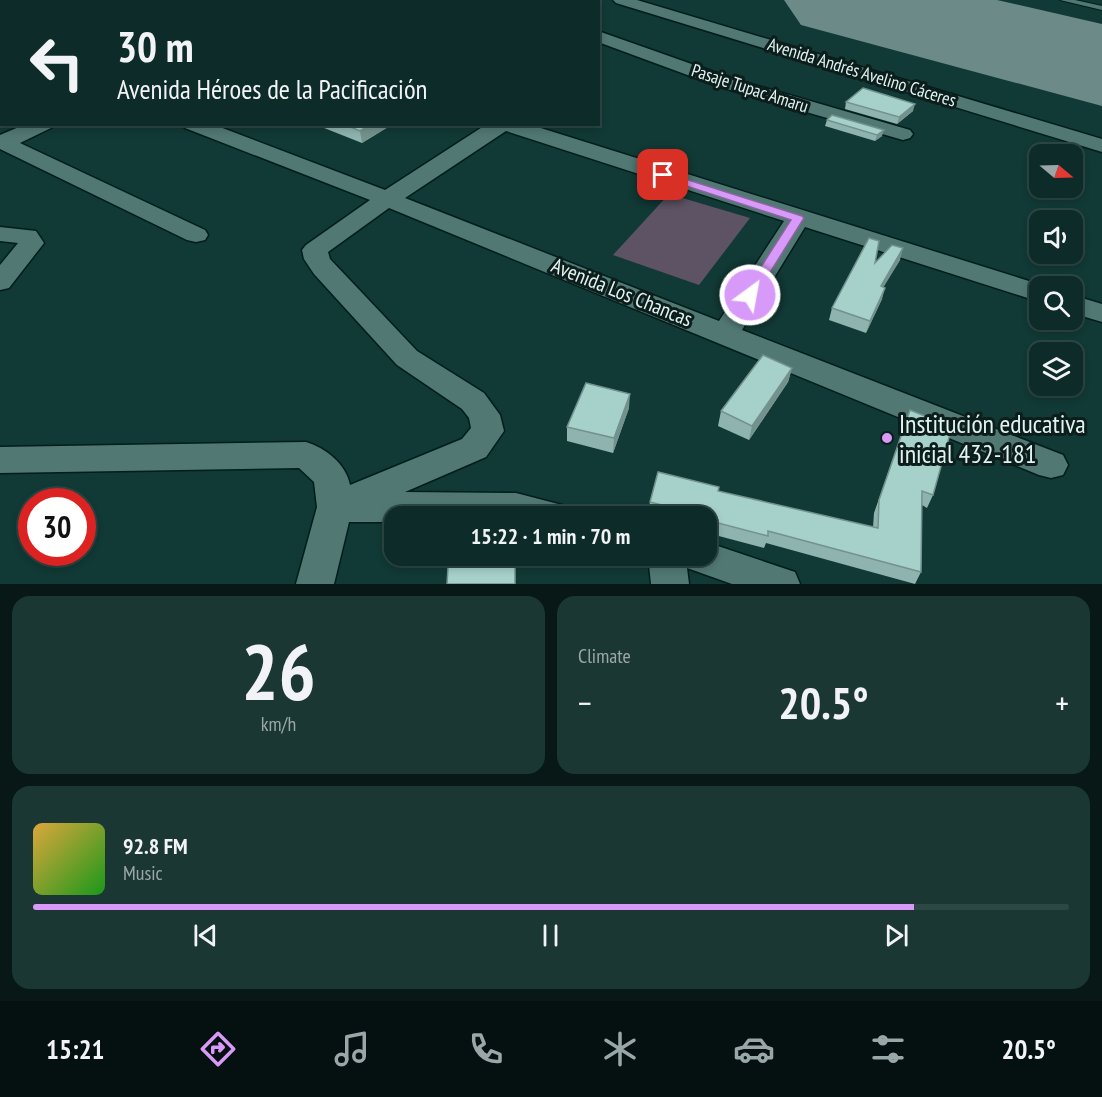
<!DOCTYPE html>
<html lang="en">
<head>
<meta charset="utf-8">
<style>
	:root { --surface:#0d2b28; --page:#1b3734; --text:#f1f3f6; --muted:#9aa7a8; --line:#2d4745; --accent:#d89af8 }
	body { margin:0; font-family:"PT Sans Narrow",sans-serif; background:var(--page); color:var(--text); height:100vh; display:flex; flex-direction:column; font-size:22px; white-space:nowrap }
	* { box-sizing:border-box; margin:0 }
	p { font-size:20px; color:var(--muted) }
	.icon { flex:none; width:33px; height:33px; fill:none; stroke:currentColor; stroke-width:2; stroke-linecap:round; stroke-linejoin:round }
	.map { position:relative; height:584px; overflow:hidden }
	.sheet { display:flex; flex-direction:column; gap:12px; padding:12px; background:#071816; flex:1 }
	.sheet>* { flex:none }
	.banner { position:absolute; left:0px; top:0px; width:600px; height:126px; box-shadow:0 3px 9px #0003,0 0 0 2px var(--line); background:#0d2b28; color:var(--text); overflow:hidden }
	.needle { width:39px; rotate:109deg }
	.buttons { position:absolute; left:1029px; top:144px; display:grid; gap:12px }
	.buttons a { display:grid; place-items:center; width:54px; height:54px; border-radius:12px; background:var(--surface); box-shadow:0 3px 9px #0003,0 0 0 2px var(--line); font-size:30px }
	.speed { position:absolute; left:18px; top:488px; display:flex; gap:12px; font-size:30px; font-weight:700; text-align:center }
	.speed>* { display:grid; place-content:center; width:78px; height:78px; border-radius:50%; background:var(--surface); box-shadow:0 3px 9px #0003,0 0 0 2px var(--line); line-height:1 }
	.speed .limit { border:9px solid #d22; background:#fff; color:#111 }
	.pin { position:absolute; display:grid; place-items:center; width:51px; height:51px; color:#fff; margin:-26px; border-radius:12px; box-shadow:0 3px 9px #0006 }
	.me { position:absolute; width:66px; margin:-33px; rotate:32deg; stroke-linejoin:round; filter:drop-shadow(0 0 4px #0008) }
	.turn { display:flex; align-items:center; gap:21px; height:126px; padding:0 18px; font-size:27px }
	.turn .icon { width:78px; height:78px; stroke-width:2.5 }
	.turn b { display:block; font-size:42px; line-height:51px }
	.big { font-size:45px; font-weight:800; line-height:1.1 }
	.sheet .widget { flex:1; display:flex; flex-direction:column; justify-content:center; gap:9px; min-width:0; padding:0 21px; border-radius:18px; background:var(--page) }
	.sheet .dial { align-items:center; gap:0 }
	.dial b { font-size:78px; line-height:1 }
	.song { display:flex; align-items:center; gap:18px }
	.cover { width:72px; height:72px; border-radius:9px; background:linear-gradient(135deg,hsl(40 70% 55%),hsl(120 70% 35%)) }
	.played { height:6px; border-radius:3px; background:linear-gradient(90deg,var(--accent) 85%,var(--line) 85%) }
	.keys { display:flex; justify-content:space-around; direction:ltr }
	.heat { display:flex; justify-content:space-between; align-items:center; font-size:33px; direction:ltr }
	.sheet .tiles { flex:1; display:grid; gap:12px; grid-template-columns:1fr 1fr }
	.widget:last-child { grid-column:span 2 }
	.trip { position:absolute; left:384px; top:506px; width:333px; height:60px; border-radius:18px; background:var(--surface); box-shadow:0 3px 9px #0003,0 0 0 2px var(--line); font-weight:800; line-height:60px; text-align:center }
	.tabs { display:flex; height:96px; justify-content:space-around; align-items:center; background:#051110; color:var(--muted) }
	.tabs .icon { width:42px; height:42px }
	.tabs .on { color:var(--accent) }
	.tabs b { font-size:27px; color:var(--text) }
	.map>svg:first-child { display:block }
</style>
</head>
<body>
<div class="map">
<svg width="1102" height="584" viewBox="0 0 1102 584">
	<rect width="100%" height="100%" fill="#113935"/>
	<path fill="#5e5364" d="M669,194L750,218L699,285L613,255Z"/>
	<g fill="none" stroke-linecap="round" stroke-linejoin="round">
		<path fill="#6c8a88" fill-rule="evenodd" d="M784,0H997L1102,24V106L801,25Z"/>
		<g stroke="#021e1c" stroke-width="2">
			<path id="service" d="M1060,0H1075L1102,6V10Z"/>
		</g>
		<g stroke="#021e1c" stroke-width="3">
			<g id="minor">
				<path d="M318,0H338L339,2H319Z"/>
				<path d="M458,0H476L477,2H459Z"/>
				<path d="M613,0H637L1102,139V152L616,3Z"/>
				<path d="M598,31L734,79L910,130L913,134L910,138L903,140L720,87L598,42Z"/>
				<rect x="0" y="46" width="2" height="11"/>
				<path d="M26,124H54L51,128L20,143L205,230L208,235L205,240L196,242L187,240L0,149V135Z"/>
				<path d="M182,124H212L385,190L487,124H528L1045,286H1040V302L805,227L742,330L1063,455L1068,465L1063,475L1051,478L1039,475L389,208L328,252L330,259L417,351L484,393L500,415L504,431L486,457L405,492L516,493L562,505L567,516H394V522H349L334,584H296L317,507L314,482L299,468L0,473V447L306,442C326,448 346,464 350,485L462,439L471,428L469,418L462,409L397,365L314,274L304,259L302,250L306,245L370,200L185,128ZM506,131L784,221L719,321L405,198Z"/>
				<path d="M0,227L36,231L44,243L9,288L0,290V265L18,243L0,241Z"/>
				<path d="M1072,295L1102,304V322L1072,313Z"/>
				<path d="M706,542L795,572L800,584H732L687,568L689,584H651L648,555H706Z"/>
			</g>
		</g>
		<use href="#service" fill="#517873" fill-rule="evenodd"/>
		<use href="#minor" fill="#517873" fill-rule="evenodd"/>
	</g>
	<g fill="#8fb3ae">
		<path d="M846,102L913,111L897,124L845,109Z"/>
		<path d="M827,120L882,136L875,141L825,126Z"/>
		<path d="M314,124H393L362,143Z"/>
		<path d="M900,260L883,287L882,299L866,333L829,320L832,308L875,263Z"/>
		<path d="M792,368L788,382L749,440L718,426L721,411Z"/>
		<path d="M629,408L613,453L567,441V427Z"/>
		<path d="M910,410L933,495L927,508L922,505L921,572L915,584L766,543L764,548L715,535L716,532L706,529V516H655L648,514L650,502L718,491L873,527L874,513Z"/>
	</g>
	<g fill="#74928d">
		<path d="M174,0H182L183,2H170Z"/>
		<path d="M915,104L913,111L897,124L899,117Z"/>
		<path d="M371,124H393L362,143L360,131Z"/>
		<path d="M884,130L882,136L875,141L877,135Z"/>
		<path d="M903,248L900,260L877,298L881,286Z"/>
		<path d="M885,288L882,299L866,333L870,321Z"/>
		<path d="M792,368L788,382L749,440L752,426Z"/>
		<path d="M630,394L629,408L613,453L614,438Z"/>
	</g>
	<g fill="#a6d0ca" stroke="#74928d" stroke-width="1.5">
		<path d="M25,0H174L170,2H29Z"/>
		<path d="M863,88L915,104L899,117L846,102Z"/>
		<path d="M832,115L884,130L877,135L827,120Z"/>
		<path d="M343,124H371L360,131Z"/>
		<path d="M869,238L879,241L875,263L892,245L903,248L881,286L885,288L870,321L832,308Z"/>
		<path d="M763,355L792,368L752,426L721,411Z"/>
		<path d="M586,383L630,394L614,438L567,427Z"/>
		<path d="M910,410L952,427L933,495L922,491L921,572L768,531V536L718,523V520L706,516L650,502L658,472L719,487L718,491L878,528L879,500Z"/>
		<path d="M515,564V584H447L448,567Z"/>
	</g>
	<path fill="#d89af8" stroke="#8c64a1" stroke-width="1.5" d="M663,172L802,216L804,218L754,298H745L743,295L791,220L659,177V173Z"/>
	<circle fill="#d89af8" stroke="#0c1d1b" stroke-width="2" cx="887" cy="438" r="6"/>
	<g text-anchor="middle" dominant-baseline="central" stroke-width="6" stroke-linejoin="round" paint-order="stroke">
		<g font-size="18" fill="#dff3f1" stroke="#0c1d1b">
			<text transform="translate(862 72) rotate(17)">Avenida Andrés Avelino Cáceres</text>
			<text transform="translate(750 88) rotate(18)">Pasaje Tupac Amaru</text>
		</g>
		<g font-size="21" fill="#dff3f1" stroke="#0c1d1b">
			<text transform="translate(622 292) rotate(22)">Avenida Los Chancas</text>
		</g>
		<g font-size="26" fill="#dff3f1" stroke="#0c1d1b" text-anchor="start">
			<text x="899" y="423">Institución educativa<tspan x="899" dy="30">inicial 432-181</tspan></text>
		</g>
	</g>
</svg>
<div class="buttons">
<a><svg class="needle" viewBox="-14 -14 28 28"><path d="M0-13l5 13h-10z" fill="#e53935"/><path d="M0 13l5-13h-10z" fill="#9aa7a8"/></svg></a>
<a><svg class="icon" aria-label="sound" viewBox="0 0 24 24"><path d="M4 9h4l5-4v14l-5-4H4zM17 9q2 3 0 6"/></svg></a>
<a><svg class="icon" aria-label="search" viewBox="0 0 24 24"><circle cx="10" cy="10" r="6"/><path d="M15 15l6 6"/></svg></a>
<a><svg class="icon" aria-label="layers" viewBox="0 0 24 24"><path d="M12 4l9 5-9 5-9-5zM3 14l9 5 9-5"/></svg></a>
</div>
<div class="speed"><div class="limit">30</div></div>
<div class="pin" style="left:663px;top:175px;background:#d93025"><svg class="icon" aria-label="arrive" viewBox="0 0 24 24"><path d="M6 21V4h12l-3 4 3 4H6"/></svg></div>
<svg class="me" style="left:750px;top:295px" viewBox="-20 -20 40 40"><circle r="17" fill="#d89af8" stroke="#fff" stroke-width="3"/><path d="M0-11L8 9 0 5-8 9z" fill="#fff"/></svg>
<div class="trip">15:22 · 1 min · 70 m</div>
<div class="banner">
<div class="turn"><svg class="icon" aria-label="left" viewBox="0 0 24 24"><path d="M17 20v-9H6M10 6l-5 5 5 5"/></svg><div><b>30 m</b>Avenida Héroes de la Pacificación</div></div>
</div>
</div>
<section class="sheet">
<div class="tiles">
<div class="widget dial"><b>26</b><p>km/h</p></div>
<div class="widget"><p>Climate</p>
<div class="heat"><a>−</a><b class="big">20.5°</b><a>+</a></div>
</div>
<div class="widget">
<div class="song"><i class="cover"></i><div><b>92.8 FM</b><p>Music</p></div></div>
<div class="played"></div>
<div class="keys"><svg class="icon" aria-label="previous" viewBox="0 0 24 24"><path d="M18 5L8 12l10 7zM5 5v14"/></svg><svg class="icon" aria-label="pause" viewBox="0 0 24 24"><path d="M8 5v14M16 5v14"/></svg><svg class="icon" aria-label="next" viewBox="0 0 24 24"><path d="M6 5l10 7-10 7zM19 5v14"/></svg></div>
</div>
</div>
</section>
<nav class="tabs">
<b>15:21</b>
<svg class="icon on" aria-label="directions" viewBox="0 0 24 24"><path d="M12 3l9 9-9 9-9-9zM9 14v-3h6M13 9l2 2-2 2"/></svg>
<svg class="icon" aria-label="music" viewBox="0 0 24 24"><path d="M9 18V5l10-2v13"/><circle cx="6" cy="18" r="3"/><circle cx="16" cy="16" r="3"/></svg>
<svg class="icon" aria-label="phone" viewBox="0 0 24 24"><path d="M5 4h4l2 5-3 2q2 4 5 5l2-3 5 2v4C11 20 4 13 5 4z"/></svg>
<svg class="icon" aria-label="climate" viewBox="0 0 24 24"><path d="M12 3v18M4 7l16 10M4 17L20 7"/></svg>
<svg class="icon" aria-label="car" viewBox="0 0 24 24"><path d="M5 17H2v-5l4-1 3-4h7l3 4 3 1v5h-3M9 17h6M6 11h13"/><circle cx="7" cy="17" r="2"/><circle cx="17" cy="17" r="2"/></svg>
<svg class="icon" aria-label="filters" viewBox="0 0 24 24"><path d="M4 7h16M4 17h16"/><circle cx="9" cy="7" r="2"/><circle cx="15" cy="17" r="2"/></svg>
<b>20.5°</b>
</nav>
</body>
</html>
